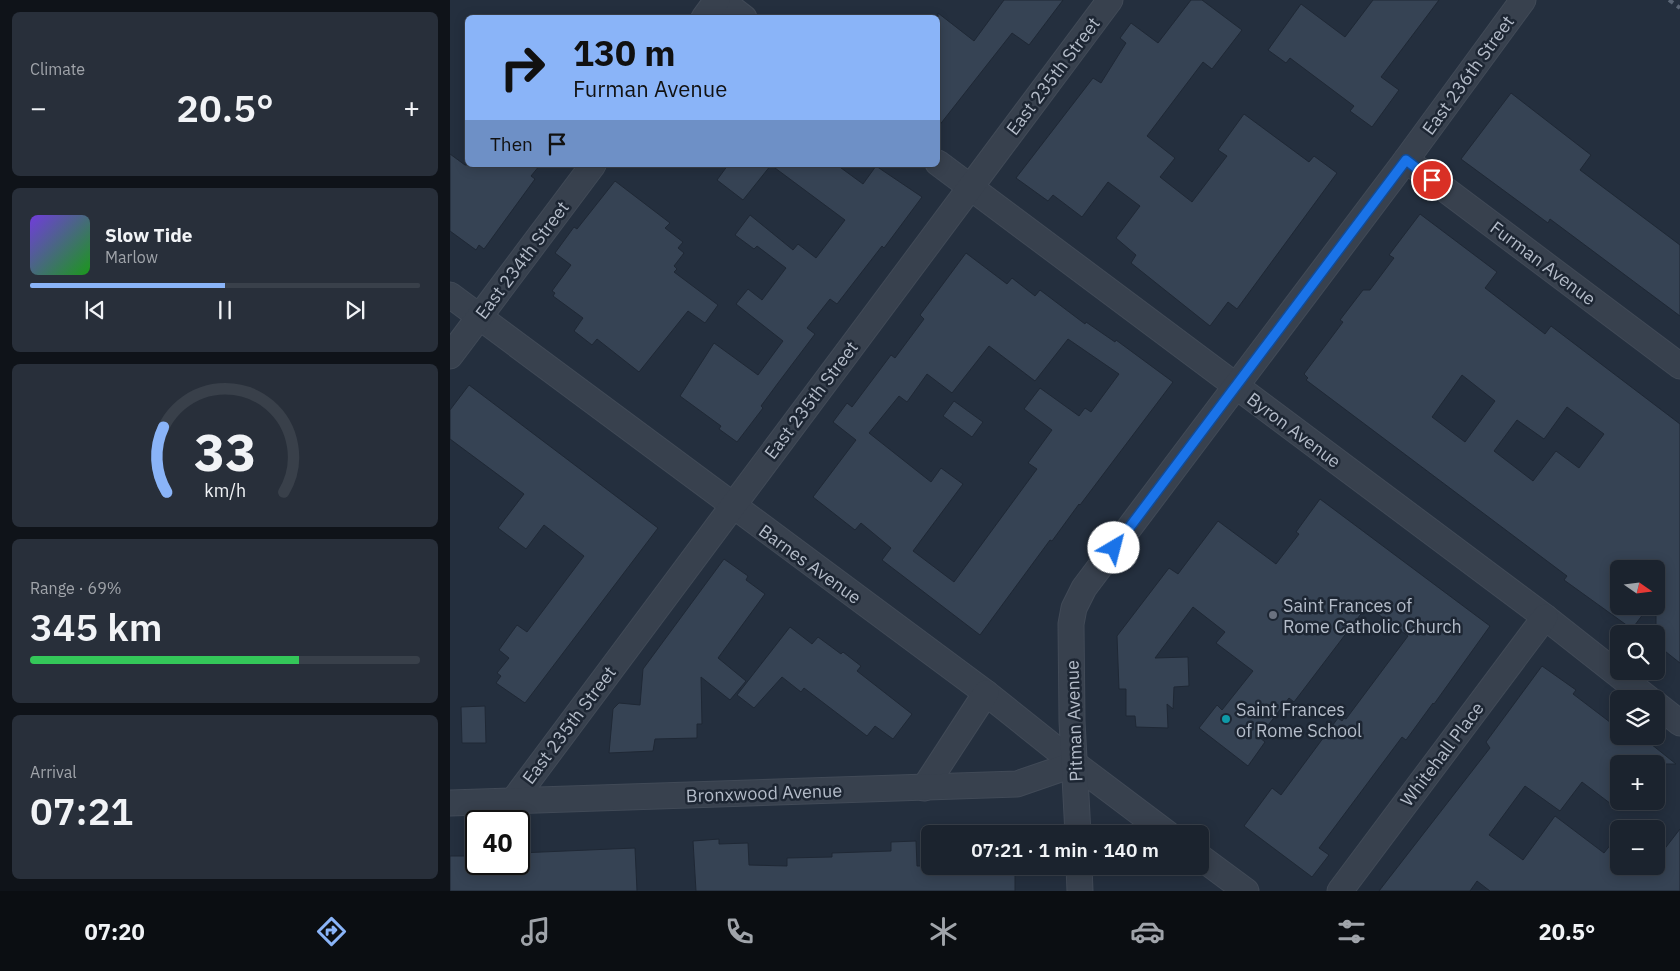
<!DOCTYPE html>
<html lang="en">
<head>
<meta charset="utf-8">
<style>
	:root { --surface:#1b232e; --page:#282f3a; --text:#f1f3f6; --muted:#a0a4aa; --line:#39404a; --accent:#8ab4f8 }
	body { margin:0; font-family:"IBM Plex Sans",sans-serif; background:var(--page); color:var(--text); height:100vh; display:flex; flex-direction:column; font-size:19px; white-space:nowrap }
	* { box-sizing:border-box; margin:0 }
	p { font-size:16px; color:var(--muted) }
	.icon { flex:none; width:28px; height:28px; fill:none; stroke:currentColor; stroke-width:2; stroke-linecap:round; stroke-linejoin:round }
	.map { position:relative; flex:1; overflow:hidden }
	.side { display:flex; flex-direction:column; gap:12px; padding:12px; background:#0f1319; width:450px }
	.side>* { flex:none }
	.banner { position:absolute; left:15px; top:15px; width:475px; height:152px; border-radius:8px; box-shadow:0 2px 12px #0003,0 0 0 1px var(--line); background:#8ab4f8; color:#111; overflow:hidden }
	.needle { width:32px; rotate:104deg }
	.tools { position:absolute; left:1160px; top:560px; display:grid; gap:10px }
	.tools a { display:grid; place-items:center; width:55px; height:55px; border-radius:8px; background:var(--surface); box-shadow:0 2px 12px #0003,0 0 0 1px var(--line); font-size:25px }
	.speed { position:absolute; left:15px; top:810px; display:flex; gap:10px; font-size:25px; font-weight:700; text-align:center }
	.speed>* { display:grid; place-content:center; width:65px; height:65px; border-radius:50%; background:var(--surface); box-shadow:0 2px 12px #0003,0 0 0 1px var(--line); line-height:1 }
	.speed .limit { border:2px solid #111; border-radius:8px; background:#fff; color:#111 }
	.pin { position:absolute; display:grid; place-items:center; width:42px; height:42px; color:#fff; margin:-21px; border:2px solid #fff; border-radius:50%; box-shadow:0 1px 5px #0007 }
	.me { position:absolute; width:55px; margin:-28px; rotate:37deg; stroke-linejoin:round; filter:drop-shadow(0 0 4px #0008) }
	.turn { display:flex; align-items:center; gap:18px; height:105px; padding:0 25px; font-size:22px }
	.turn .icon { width:65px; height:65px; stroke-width:2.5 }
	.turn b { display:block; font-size:35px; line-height:42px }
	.then { display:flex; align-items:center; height:48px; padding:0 25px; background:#0003; gap:10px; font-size:19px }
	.big { font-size:38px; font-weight:600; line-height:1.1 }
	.side .tile { flex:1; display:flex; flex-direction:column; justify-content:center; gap:8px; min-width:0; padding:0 18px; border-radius:8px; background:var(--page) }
	.side .dial { align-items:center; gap:0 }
	.dial svg { height:130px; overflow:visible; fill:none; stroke:var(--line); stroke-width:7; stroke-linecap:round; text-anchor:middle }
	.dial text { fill:var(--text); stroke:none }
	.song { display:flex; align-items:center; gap:15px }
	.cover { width:60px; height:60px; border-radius:8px; background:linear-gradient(135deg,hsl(260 70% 55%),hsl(120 70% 35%)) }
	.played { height:5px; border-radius:2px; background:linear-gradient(90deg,var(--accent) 50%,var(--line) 50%) }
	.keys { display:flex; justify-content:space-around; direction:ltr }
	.heat { display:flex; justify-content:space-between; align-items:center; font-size:28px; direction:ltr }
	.charge { height:8px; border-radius:4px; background:linear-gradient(90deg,#34c759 69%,var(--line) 0) }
	.trip { position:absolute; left:471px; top:825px; width:288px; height:50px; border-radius:8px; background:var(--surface); box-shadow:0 2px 12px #0003,0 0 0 1px var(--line); font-weight:600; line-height:50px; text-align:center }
	.dock { display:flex; height:80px; justify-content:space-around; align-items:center; background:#0b0e12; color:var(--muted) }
	.dock .icon { width:35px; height:35px }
	.dock .selected { color:var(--accent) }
	.dock b { font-size:22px; color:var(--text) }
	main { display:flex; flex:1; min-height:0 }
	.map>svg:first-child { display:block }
</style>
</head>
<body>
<main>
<section class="side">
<div class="tile"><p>Climate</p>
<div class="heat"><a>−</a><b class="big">20.5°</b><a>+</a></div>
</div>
<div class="tile">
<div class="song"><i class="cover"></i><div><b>Slow Tide</b><p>Marlow</p></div></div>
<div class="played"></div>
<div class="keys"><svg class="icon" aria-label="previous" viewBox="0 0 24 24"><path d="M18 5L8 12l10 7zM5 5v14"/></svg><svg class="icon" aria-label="pause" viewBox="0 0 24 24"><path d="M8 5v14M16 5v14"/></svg><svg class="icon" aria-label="next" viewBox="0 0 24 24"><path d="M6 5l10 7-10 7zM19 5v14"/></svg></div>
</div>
<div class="tile dial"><svg viewBox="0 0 100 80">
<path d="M14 69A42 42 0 1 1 86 69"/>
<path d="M14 69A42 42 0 0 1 12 29" stroke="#8ab4f8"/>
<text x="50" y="56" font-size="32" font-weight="700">33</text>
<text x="50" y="72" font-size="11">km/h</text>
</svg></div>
<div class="tile"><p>Range · 69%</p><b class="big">345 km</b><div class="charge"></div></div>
<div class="tile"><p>Arrival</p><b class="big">07:21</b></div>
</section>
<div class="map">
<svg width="1230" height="891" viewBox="0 0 1230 891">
	<rect width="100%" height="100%" fill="#242f3e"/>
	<g fill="#364354" stroke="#1f2835" fill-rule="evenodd">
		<path d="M554,0H613L579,45L562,33L488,127V13L524,41Z"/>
		<path d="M741,0H752L792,30L762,69L753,62L697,136L725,158L710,177L742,202L777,156L768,150L794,114L859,162L864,156L887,173L787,309L778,302L760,326L681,263L686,255L666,238L690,206L658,182L632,217L603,195L598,201L566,178L643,78L651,83L676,43L670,38L681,23L708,43Z"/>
		<path d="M923,0H989L931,77L949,90L922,127L900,111L904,106L840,58L836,63L818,50L851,4L895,37Z"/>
		<path d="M1061,93L1141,155L1130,170L1230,245V316L1100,219L1098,223L1011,159Z"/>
		<path d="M0,154L15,165H90L81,176L85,179L34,249L29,245L26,250L0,231Z"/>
		<path d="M278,165H321L293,200L267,180Z"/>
		<path d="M321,165H387L413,184L426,166L472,197L434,248L432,246L387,304L380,299L357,328L365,334L328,383L311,406L313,408L287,442L269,429L271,426L230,396L264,343L308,375L333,341L286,304L298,289L312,300L336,268L307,246L304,249L285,235L300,215L343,250L348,244L366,258L395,220Z"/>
		<path d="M165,181L220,223L215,228L233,242L228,248L234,253L224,266L227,269L224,272L268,305L255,323L238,311L189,372L147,339L142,345L124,331L133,318L103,296L105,293L102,291L121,265L105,253L124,227L127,229Z"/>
		<path d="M970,214L1047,272L1035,288L1095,334L1101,326L1230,424V663L1206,644V569H1169V606H1199L1182,629L1114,580L1117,576L856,380L858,378L854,374L893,322L890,320L913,290H920L944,258L939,255ZM1012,375L1045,401L1015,442L982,417ZM1117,407L1154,434L1129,468L1106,451L1083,481L1044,451L1067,420L1094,439Z"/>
		<path d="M516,253L557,284L562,278L585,296L590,290L635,324L636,322L665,342L666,340L723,382L630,505L629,504L602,541L600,540L530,635L432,560L441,548L411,523L405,530L363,497L406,440L383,422L397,403L402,407L441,355L445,358L474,319L470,315ZM618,339L669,374L641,412L635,408L629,416L590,388L574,409L602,430L578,463L587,469L504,582L463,551L513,484L491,468L481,482L419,433L449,396L457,402L477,374L502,393L539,346L585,381Z"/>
		<path d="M19,385L208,528L75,703L46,683L51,676L47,673L59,658L49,650L67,625L77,632L134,556L94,525L76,549L48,528L74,494L0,439V410Z"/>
		<path d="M504,401L533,422L522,437L493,416Z"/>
		<path d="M870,499L1040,626L984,704L983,703L956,740L952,737L869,848L879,855L862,877L794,826L822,788L831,795L888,718L892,721L894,718L896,719L958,636L917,606L844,702L839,698L809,737L815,742L798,766L749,728L767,705L772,710L803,671L766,643L775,632L743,607L705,658L738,657L739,686L724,687L723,709L717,704L718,728L686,727L685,716H676V689H669L667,636L719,568L728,574L768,521L826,564L849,534L846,532Z"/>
		<path d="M274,559L298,576L296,580L315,594L268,658L296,681L280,700L251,677L252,724H247V738L205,739L203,751L159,753L163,709L169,703L190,705L193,669Z"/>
		<path d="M340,627L362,644L368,637L391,654L393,652L411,666L407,671L462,714L443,739L425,726L417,736L354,688L351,692L332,677L304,708L287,695Z"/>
		<path d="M1092,666L1126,690L1123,694L1169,729V736H1191L1226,764H1169V810L1132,782L1110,811L1075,786L1039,835L1073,860L1105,816L1154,853L1169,834V866H1206V860L1230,829V891H1040L1027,881L1020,891H929L1040,748L1036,742Z"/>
		<path d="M35,706L36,743H12L11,707Z"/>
		<path d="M269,839V844L298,843L299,865L337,866V858L382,857V853L441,851V842L466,841L467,866H565V891H246L243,841Z"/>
		<path d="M185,848L187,891H0V856H26V864H69V853Z"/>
	</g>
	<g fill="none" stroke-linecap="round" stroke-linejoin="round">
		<g stroke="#414a57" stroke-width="27">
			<g id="minor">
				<path d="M271,0L294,18"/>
				<path d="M254,18L267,0"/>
				<path d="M956,160L1230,366"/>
				<path d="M488,163L1095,617L1199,699"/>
				<path d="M0,295L536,693L625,764L718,834"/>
				<path d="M0,356L143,165"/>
				<path d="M1206,704L1230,723"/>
				<path d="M474,788L536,693"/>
				<path d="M63,801L660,0"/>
				<path d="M0,803L567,784L625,764"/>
				<path d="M628,834L622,721L621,624L624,608L634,588L956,160L1073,0"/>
				<path d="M750,857L796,891"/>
				<path d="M629,866L630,891"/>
				<path d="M890,891L1095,617"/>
			</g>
		</g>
		<use href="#minor" stroke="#38414e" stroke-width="25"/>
		<path stroke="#5a6575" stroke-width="4" stroke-dasharray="5 5" stroke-linecap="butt" d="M1219,0L1230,8"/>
	</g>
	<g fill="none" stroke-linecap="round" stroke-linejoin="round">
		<g stroke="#114b97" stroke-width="12">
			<path id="route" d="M664,548L956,160L982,180"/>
		</g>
		<use href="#route" stroke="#1a73e8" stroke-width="9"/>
	</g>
	<circle fill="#6b7280" stroke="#1d2633" stroke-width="2" cx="823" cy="615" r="5"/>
	<circle fill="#0f9aa8" stroke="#1d2633" stroke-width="2" cx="776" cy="719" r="5"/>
	<g text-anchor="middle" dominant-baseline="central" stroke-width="5" stroke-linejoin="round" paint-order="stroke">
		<g font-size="18" fill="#b4bcc9" stroke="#1d2633">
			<text transform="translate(1018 75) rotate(-54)">East 236th Street</text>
			<text transform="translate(603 76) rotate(-53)">East 235th Street</text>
			<text transform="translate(72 260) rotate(-53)">East 234th Street</text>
			<text transform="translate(1093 263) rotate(37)">Furman Avenue</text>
			<text transform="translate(361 400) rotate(-53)">East 235th Street</text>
			<text transform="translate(844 430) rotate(37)">Byron Avenue</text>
			<text transform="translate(360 564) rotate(36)">Barnes Avenue</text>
			<text transform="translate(624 721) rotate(-92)">Pitman Avenue</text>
			<text transform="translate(119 725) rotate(-53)">East 235th Street</text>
			<text transform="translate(992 754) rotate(-53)">Whitehall Place</text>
			<text transform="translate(314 793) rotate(-2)">Bronxwood Avenue</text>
		</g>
		<g font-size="18" fill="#b4bcc9" stroke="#1d2633" text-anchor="start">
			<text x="833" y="605">Saint Frances of<tspan x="833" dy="21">Rome Catholic Church</tspan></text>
			<text x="786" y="709">Saint Frances<tspan x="786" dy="21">of Rome School</tspan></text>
		</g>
	</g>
</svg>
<div class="tools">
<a><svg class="needle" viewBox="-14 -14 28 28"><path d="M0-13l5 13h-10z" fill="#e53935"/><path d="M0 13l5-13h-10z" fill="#a0a4aa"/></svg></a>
<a><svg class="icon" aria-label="search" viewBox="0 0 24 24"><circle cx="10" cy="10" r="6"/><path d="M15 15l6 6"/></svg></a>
<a><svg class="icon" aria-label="layers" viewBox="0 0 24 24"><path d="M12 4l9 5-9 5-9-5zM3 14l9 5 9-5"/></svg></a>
<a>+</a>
<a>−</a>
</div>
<div class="speed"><div class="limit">40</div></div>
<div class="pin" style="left:982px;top:180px;background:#d93025"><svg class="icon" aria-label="arrive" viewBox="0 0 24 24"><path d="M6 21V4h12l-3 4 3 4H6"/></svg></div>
<svg class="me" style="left:664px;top:548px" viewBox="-20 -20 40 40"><circle r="19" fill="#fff"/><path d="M0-13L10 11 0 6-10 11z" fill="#1a73e8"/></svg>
<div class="trip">07:21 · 1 min · 140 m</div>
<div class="banner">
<div class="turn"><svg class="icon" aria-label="right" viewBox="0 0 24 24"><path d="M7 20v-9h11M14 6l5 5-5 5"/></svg><div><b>130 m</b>Furman Avenue</div></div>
<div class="then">Then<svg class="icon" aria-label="arrive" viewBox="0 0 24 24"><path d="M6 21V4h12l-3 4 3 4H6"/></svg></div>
</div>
</div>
</main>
<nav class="dock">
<b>07:20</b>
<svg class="icon selected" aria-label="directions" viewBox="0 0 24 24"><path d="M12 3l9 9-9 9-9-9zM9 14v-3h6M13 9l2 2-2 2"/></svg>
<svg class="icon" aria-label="music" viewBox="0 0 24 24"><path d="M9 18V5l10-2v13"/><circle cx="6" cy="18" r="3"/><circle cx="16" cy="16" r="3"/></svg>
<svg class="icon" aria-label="phone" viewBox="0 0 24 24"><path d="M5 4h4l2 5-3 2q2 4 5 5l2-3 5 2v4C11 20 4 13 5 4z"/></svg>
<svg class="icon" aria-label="climate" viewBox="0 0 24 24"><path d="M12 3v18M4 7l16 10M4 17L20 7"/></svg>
<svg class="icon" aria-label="car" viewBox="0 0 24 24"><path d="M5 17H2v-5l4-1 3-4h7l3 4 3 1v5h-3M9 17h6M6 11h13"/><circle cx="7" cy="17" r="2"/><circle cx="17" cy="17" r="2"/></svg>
<svg class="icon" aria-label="filters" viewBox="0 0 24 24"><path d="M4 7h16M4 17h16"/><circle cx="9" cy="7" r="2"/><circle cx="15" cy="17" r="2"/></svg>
<b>20.5°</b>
</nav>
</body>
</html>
